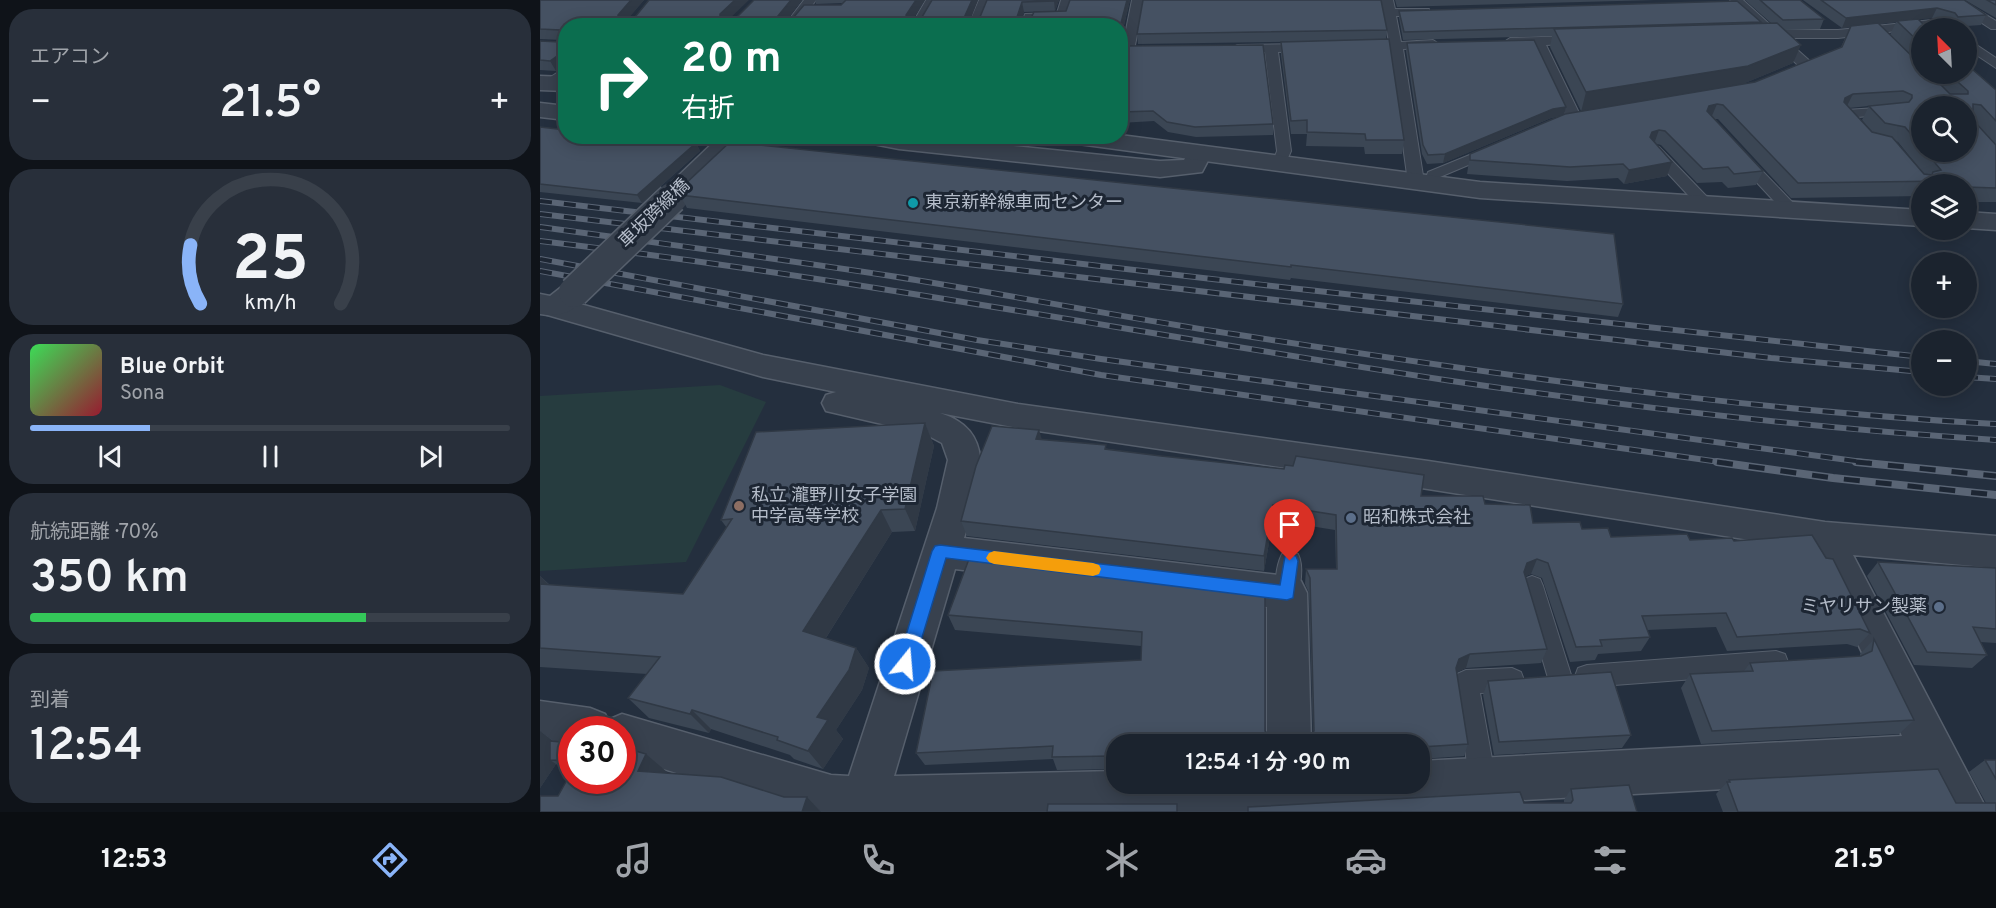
<!DOCTYPE html>
<html lang="ja">
<head>
<meta charset="utf-8">
<style>
	:root { --surface:#1b232e; --page:#282f3a; --text:#f1f3f6; --muted:#a0a4aa; --line:#39404a; --accent:#8ab4f8 }
	body { margin:0; font-family:Overpass,"Noto Sans JP",sans-serif; background:var(--page); color:var(--text); height:100vh; display:flex; flex-direction:column; font-size:22px; white-space:nowrap }
	* { box-sizing:border-box; margin:0 }
	p { font-size:20px; color:var(--muted) }
	.icon { flex:none; width:33px; height:33px; fill:none; stroke:currentColor; stroke-width:2; stroke-linecap:round; stroke-linejoin:round }
	.map { position:relative; flex:1; overflow:hidden }
	.details { display:flex; flex-direction:column; gap:9px; padding:9px; background:#0f1319; width:540px }
	.details>* { flex:none }
	.top-card { position:absolute; left:18px; top:18px; width:570px; height:126px; border-radius:24px; box-shadow:0 3px 15px #0003,0 0 0 2px var(--line); background:#0b6e4f; color:#fff; overflow:hidden }
	.needle { width:39px; rotate:336deg }
	.buttons { position:absolute; left:1371px; top:18px; display:grid; gap:12px }
	.buttons a { display:grid; place-items:center; width:66px; height:66px; border-radius:50%; background:var(--surface); box-shadow:0 3px 15px #0003,0 0 0 2px var(--line); font-size:30px }
	.speed { position:absolute; left:18px; top:716px; display:flex; gap:12px; font-size:30px; font-weight:700; text-align:center }
	.speed>* { display:grid; place-content:center; width:78px; height:78px; border-radius:50%; background:var(--surface); box-shadow:0 3px 15px #0003,0 0 0 2px var(--line); line-height:1 }
	.speed .limit { border:9px solid #d22; background:#fff; color:#111 }
	.pin { position:absolute; display:grid; place-items:center; width:51px; height:51px; color:#fff; margin:-62px -26px; border-radius:50% 50% 50% 0; rotate:-45deg; box-shadow:0 0 6px #0007 }
	.pin .icon { rotate:45deg }
	.me { position:absolute; width:66px; margin:-33px; rotate:17deg; stroke-linejoin:round; filter:drop-shadow(0 0 4px #0008) }
	.turn { display:flex; align-items:center; gap:21px; height:126px; padding:0 24px; font-size:27px }
	.turn .icon { width:78px; height:78px; stroke-width:2.5 }
	.turn b { display:block; font-size:42px; line-height:51px }
	.big { font-size:45px; font-weight:600; line-height:1.1 }
	.details .widget { flex:1; display:flex; flex-direction:column; justify-content:center; gap:9px; min-width:0; padding:0 21px; border-radius:24px; background:var(--page) }
	.details .dial { align-items:center; gap:0 }
	.dial svg { height:156px; overflow:visible; fill:none; stroke:var(--line); stroke-width:7; stroke-linecap:round; text-anchor:middle }
	.dial text { fill:var(--text); stroke:none }
	.song { display:flex; align-items:center; gap:18px }
	.cover { width:72px; height:72px; border-radius:9px; background:linear-gradient(135deg,hsl(130 70% 55%),hsl(350 70% 35%)) }
	.played { height:6px; border-radius:3px; background:linear-gradient(90deg,var(--accent) 25%,var(--line) 25%) }
	.keys { display:flex; justify-content:space-around; direction:ltr }
	.heat { display:flex; justify-content:space-between; align-items:center; font-size:33px; direction:ltr }
	.charge { height:9px; border-radius:4px; background:linear-gradient(90deg,#34c759 70%,var(--line) 0) }
	.trip { position:absolute; left:566px; top:734px; width:324px; height:60px; border-radius:24px; background:var(--surface); box-shadow:0 3px 15px #0003,0 0 0 2px var(--line); font-weight:600; line-height:60px; text-align:center }
	.dock { display:flex; height:96px; justify-content:space-around; align-items:center; background:#0b0e12; color:var(--muted) }
	.dock .icon { width:42px; height:42px }
	.dock .current { color:var(--accent) }
	.dock b { font-size:27px; color:var(--text) }
	main { display:flex; flex:1; min-height:0 }
	.map>svg:first-child { display:block }
</style>
</head>
<body>
<main>
<section class="details">
<div class="widget"><p>エアコン</p>
<div class="heat"><a>−</a><b class="big">21.5°</b><a>+</a></div>
</div>
<div class="widget dial"><svg viewBox="0 0 100 80">
<path d="M14 69A42 42 0 1 1 86 69"/>
<path d="M14 69A42 42 0 0 1 9 39" stroke="#8ab4f8"/>
<text x="50" y="56" font-size="32" font-weight="700">25</text>
<text x="50" y="72" font-size="11">km/h</text>
</svg></div>
<div class="widget">
<div class="song"><i class="cover"></i><div><b>Blue Orbit</b><p>Sona</p></div></div>
<div class="played"></div>
<div class="keys"><svg class="icon" aria-label="previous" viewBox="0 0 24 24"><path d="M18 5L8 12l10 7zM5 5v14"/></svg><svg class="icon" aria-label="pause" viewBox="0 0 24 24"><path d="M8 5v14M16 5v14"/></svg><svg class="icon" aria-label="next" viewBox="0 0 24 24"><path d="M6 5l10 7-10 7zM19 5v14"/></svg></div>
</div>
<div class="widget"><p>航続距離 · 70%</p><b class="big">350 km</b><div class="charge"></div></div>
<div class="widget"><p>到着</p><b class="big">12:54</b></div>
</section>
<div class="map">
<svg width="1456" height="812" viewBox="0 0 1456 812">
	<rect width="100%" height="100%" fill="#242f3e"/>
	<path fill="#263c3f" d="M180,385L226,402L146,562L0,571V396Z"/>
	<g fill="none" stroke-linecap="round" stroke-linejoin="round">
		<g stroke="#565f6c" stroke-width="2">
			<g id="service">
				<path d="M264,0H276L257,26H244Z"/>
				<path d="M386,0H398L383,26H371Z"/>
				<path d="M439,0H451L440,26H428Z"/>
				<path d="M521,0H533L526,19L494,20L493,26H481L485,14L517,13Z"/>
				<path d="M592,0H604L594,50L588,54L582,50Z"/>
				<path d="M841,0H853L855,9H889V15L885,16H856L861,42L893,40L899,44L893,48L863,49L884,182L876,187L868,182L850,50L823,51L817,47L823,43L849,42Z"/>
				<path d="M1190,0H1203L1236,30H1298L1392,20L1411,28H1382L1298,38H1244L1271,62L1272,65L1266,69L1261,68L1229,38L1218,37L1216,34L1222,30Z"/>
				<path d="M1407,0H1421L1456,21V29H1451Z"/>
				<path d="M1037,36L1041,37L1043,40L1041,43L1006,45L1042,119L1035,123L1028,119L993,45L970,46L964,42L970,38Z"/>
				<path d="M1426,38L1456,58V68L1426,48Z"/>
				<path d="M767,44L773,48L771,51L738,52L751,151L744,167L739,168L732,164L737,151L725,52L697,53L691,49L697,45Z"/>
				<path d="M26,67V78L16,86H6L4,83L6,80Z"/>
				<path d="M1352,107L1359,111L1357,114L1317,117L1325,127L1318,131L1313,130L1299,114L1306,110Z"/>
				<path d="M954,145L961,149L959,152L900,177L897,187H887L884,184L888,172Z"/>
				<path d="M1114,146L1119,147L1172,202L1174,205L1172,208H1160L1109,153L1107,150L1109,147Z"/>
				<path d="M1201,153L1206,154L1257,207L1259,210L1257,213H1245L1196,160L1194,157L1196,154Z"/>
				<path d="M750,552L758,554C764,566 761,588 755,600L747,603L739,600C733,588 736,566 742,554Z"/>
				<path d="M992,576L1000,579L1003,586L1032,678L1029,686L1020,689L1011,686L1008,678L981,586L984,579Z"/>
				<path d="M1236,651L1245,654L1248,662L1245,670L1236,673L1047,687L1038,684L1035,676L1038,668L1047,665Z"/>
				<path d="M972,668L981,672L984,680L981,688L972,692L940,693L956,781L952,790L943,794L934,790L930,781L914,682L917,674L926,670Z"/>
			</g>
		</g>
		<g stroke="#565f6c" stroke-width="3">
			<g id="minor">
				<path d="M0,103L26,106V120L0,117Z"/>
				<path d="M315,136H377L620,161L644,160L650,150L659,148L668,150L671,155L662,172L620,177L359,149L318,141Z"/>
				<path d="M15,297L223,355L478,404L888,461L1285,522L1456,536V568L1313,555L1448,812H1400L1384,778L764,812H262L82,756V729H32V747L0,743V701L50,708L65,714L68,720L82,714L291,775L309,776L397,508L408,460L402,443L385,434L286,411L282,403L286,395L296,392L223,377L4,314L0,307L4,300ZM400,413L478,428L888,489L1273,550L1362,736L879,761V783H576V771L354,776L415,569L727,607V744H771L767,593L761,581L747,576L424,538C438,492 462,432 400,413Z"/>
			</g>
		</g>
		<g stroke="#565f6c" stroke-width="3">
			<g id="tertiary">
				<path d="M0,76L26,77V91L0,90Z"/>
				<path d="M580,135L940,182L1382,210V226L940,198L531,143L522,141L519,136Z"/>
				<path d="M1426,212L1456,214V230L1426,228Z"/>
				<path d="M34,282L44,285L49,292C36,311 22,318 0,314V294L10,296L24,285Z"/>
			</g>
		</g>
		<use href="#service" fill="#38414e" fill-rule="evenodd"/>
		<use href="#minor" fill="#38414e" fill-rule="evenodd"/>
		<use href="#tertiary" fill="#38414e" fill-rule="evenodd"/>
		<g stroke="#5a6575" stroke-width="6">
			<g id="rail-far1">
				<path d="M0,201L750,288L1382,357"/>
				<path d="M0,214L1231,358L1382,372"/>
				<path d="M0,227C117,243 234,258 351,276C465,294 579,317 693,334C946,373 1201,410 1456,424"/>
				<path d="M0,241C303,277 603,334 905,380C1088,407 1272,428 1456,440"/>
				<path d="M0,259L437,340L561,359L1330,463"/>
				<path d="M0,271L561,375L1187,463"/>
				<path d="M1426,361L1456,364"/>
				<path d="M1426,377L1456,379"/>
			</g>
		</g>
		<g stroke="#5a6575" stroke-width="8">
			<g id="rail">
				<path d="M1177,462L1293,478L1456,495"/>
				<path d="M1316,462L1456,476"/>
			</g>
		</g>
		<use href="#rail-far1" stroke="#1d2633" stroke-width="4" stroke-dasharray="12" stroke-linecap="butt"/>
		<use href="#rail" stroke="#1d2633" stroke-width="5" stroke-dasharray="16" stroke-linecap="butt"/>
		<g stroke="#565f6c" stroke-width="25" stroke-linecap="butt">
			<path id="tertiary-bridge-far1" d="M130,199L196,136"/>
		</g>
		<g stroke="#565f6c" stroke-width="33" stroke-linecap="butt">
			<path id="tertiary-bridge" d="M34,292L132,198"/>
		</g>
		<use href="#tertiary-bridge-far1" stroke="#38414e" stroke-width="22"/>
		<use href="#tertiary-bridge" stroke="#38414e" stroke-width="30"/>
	</g>
	<g fill="#3b4654" fill-rule="evenodd">
		<path d="M0,0H104L89,17L191,18H196L214,0H262L248,18H253L301,5L303,3L276,4L275,0H385L374,17H440L447,0H519L515,11L484,12L482,18H491L526,11L530,0H590L580,42L26,26V67L25,66L16,71L0,70V41L20,42L22,40L0,39Z"/>
		<path d="M855,0H1116L857,7Z"/>
		<path d="M1205,0H1260L1284,19L1280,29L1245,30L1253,63L1200,85L1215,82L1301,47L1310,27L1302,28L1263,0H1424L1446,15L1441,25L1413,27L1410,23L1392,18L1378,19L1382,28V65L1350,35L1356,22L1338,24L1382,74H1426L1456,90V202H1426V184H1382V196L1251,198L1178,119H1174L1223,171L1216,185L1188,188L1182,182L1157,183L1121,145L1117,144L1127,176L1084,184L1078,178L1027,181L927,174L930,154L1021,116L1011,118L903,163L887,164L882,154L866,51L867,43L1026,107L1024,115L1041,111L1010,47L1012,36L863,40L859,18V11L1231,23ZM1329,106L1322,120L1333,133L1332,132L1309,108ZM1382,106L1426,152H1382ZM1356,141L1358,142L1384,174Z"/>
		<path d="M1425,0H1456V18Z"/>
		<path d="M847,30L846,39L864,140L862,154H825L824,147L766,146L767,134H751L741,55V42L797,41L598,44L597,34Z"/>
		<path d="M580,46L733,124V135L656,137L628,132L614,121L580,123Z"/>
		<path d="M0,127L156,143L160,151L102,203L0,192Z"/>
		<path d="M142,187L1083,304L1078,317L751,278L750,280L147,208L140,195Z"/>
		<path d="M385,423L394,446L375,531L352,532L286,638L316,648L329,668L322,690L296,730L303,739L283,769L254,759L250,755L171,729L169,733L109,718L88,698L107,674L0,667V576L10,585L143,594L187,528L181,520Z"/>
		<path d="M502,439L881,496L945,504L993,523L1042,529L1071,537L1194,541L1330,633L1317,647L1307,644L1187,651L1176,627L1107,630L1110,637L1101,651L1058,654L1055,660L1030,662L1002,578L991,574L986,576L1007,649L1001,663L926,668L917,672L928,744L924,756L881,759L880,768L879,773V744H576V773L575,769L517,770L513,759L385,765L376,753L601,660V646L415,630L408,615L725,594V731L727,733H772L773,732L769,593L765,584L766,569H796L795,530L733,520L724,571L427,536L421,521Z"/>
		<path d="M1338,562L1456,568V643L1440,642L1447,655L1432,668L1374,665L1327,576Z"/>
		<path d="M1334,639L1374,720L1359,734L1161,744L1141,688L1150,674L1204,671L1210,663L1320,656V654Z"/>
		<path d="M948,681L1091,735L1082,748L954,755L943,695Z"/>
		<path d="M0,731L14,741L32,743V780L106,754L127,773L244,797H267L281,812H0L18,796L30,774L16,764L0,788Z"/>
		<path d="M1445,760H1456V812H1183L1176,794L1189,780L1416,803H1446L1429,772Z"/>
		<path d="M1031,789L1097,812L984,803H1024V800Z"/>
	</g>
	<g fill="#303945">
		<path d="M91,0H104L83,25L78,18V15Z"/>
		<path d="M195,0H209L184,24L180,18V14Z"/>
		<path d="M251,0H262L242,26L238,16Z"/>
		<path d="M376,0H385L369,25L366,15Z"/>
		<path d="M432,0H438L428,26L424,18Z"/>
		<path d="M514,0H519L515,11L514,1Z"/>
		<path d="M587,0H590L580,42V27Z"/>
		<path d="M482,2L484,12L480,26L477,17Z"/>
		<path d="M1397,8L1392,18L1302,28L1306,18Z"/>
		<path d="M1261,45L1253,63L1200,85L1041,112L1046,92Z"/>
		<path d="M20,54L25,66L16,71L10,61Z"/>
		<path d="M1313,94L1306,108L1298,112L1305,98Z"/>
		<path d="M1177,104L1171,118L1164,120L1169,106Z"/>
		<path d="M1026,107L1024,115L1011,118L903,163L905,154L1013,109Z"/>
		<path d="M1119,130L1114,144L1107,146L1112,132Z"/>
		<path d="M156,143L160,151L102,203L97,195Z"/>
		<path d="M1132,162L1127,176L1084,184L1089,170Z"/>
		<path d="M385,423L394,446L375,531L365,509Z"/>
		<path d="M499,430L504,446L496,439Z"/>
		<path d="M733,505V520L724,571V556Z"/>
		<path d="M341,510L352,532L277,652L263,631Z"/>
		<path d="M997,559L991,574L982,578L987,563Z"/>
		<path d="M0,576L15,591L0,598Z"/>
		<path d="M316,648L329,668L322,690L296,730L303,739L283,769L268,751L277,717Z"/>
		<path d="M930,654L926,668L915,673L919,659Z"/>
		<path d="M152,710L171,729L169,733L150,714Z"/>
		<path d="M0,731L22,748L10,760L16,764L0,788Z"/>
		<path d="M106,754L127,772L119,788L98,771Z"/>
		<path d="M267,797L281,812H262Z"/>
	</g>
	<g fill="#455162" stroke="#303945" stroke-width="1.5" fill-rule="evenodd">
		<path d="M0,0H91L78,15V18L95,17L109,0H195L180,14V18H196L214,0H251L238,16L253,18L264,5H301L306,0H376L366,15L367,18L382,17L392,0H432L424,18L440,17L447,0H514V1L482,2L477,17L491,18L494,12L526,11L530,0H587L580,27V26H26V61H22L20,54L10,61L0,60V41L20,42L22,40L20,30L0,29Z"/>
		<path d="M603,0H841L847,30L597,34Z"/>
		<path d="M1220,0H1260L1284,19L1243,20Z"/>
		<path d="M1281,0H1424L1446,15L1418,17L1415,13L1397,8L1306,18Z"/>
		<path d="M1447,0H1456V5Z"/>
		<path d="M1197,1L1221,22L864,32L859,11Z"/>
		<path d="M1378,19L1387,28H1382V45L1357,21Z"/>
		<path d="M1237,23L1261,45L1208,66L1046,92L1014,29Z"/>
		<path d="M1338,23L1382,66V74H1390L1410,94H1428V91L1409,74H1426V69H1432L1456,90V121L1441,105L1433,104V120L1456,145V188L1426,187V184H1408L1405,181L1258,183L1183,105L1177,104L1169,106L1167,111L1223,171L1194,174L1188,167L1163,169L1125,131L1119,130L1112,132L1110,137L1132,162L1089,170L1083,164L1030,167L930,160V154L1025,114L1215,82L1302,47L1311,26ZM1363,91L1372,95V98L1369,102L1329,106L1345,123L1365,127L1382,147V106H1426V152H1386L1401,170L1393,172L1392,175L1384,174L1352,137L1332,132L1304,102L1305,98L1313,94Z"/>
		<path d="M849,39L864,140H826L825,134L767,132V120L751,121L741,42Z"/>
		<path d="M994,40L1026,107L1013,109L905,154L888,155L883,145L867,43Z"/>
		<path d="M723,45L733,124L655,127L627,122L613,111L580,112V46Z"/>
		<path d="M0,127L26,130V136H91L156,143L97,195L0,184Z"/>
		<path d="M190,142L1074,234L1083,304L751,265V267L140,195L142,187Z"/>
		<path d="M385,423L365,509L341,510L263,631L316,648L309,670L277,717L288,720L268,751L237,740L238,737L152,710L150,714L88,698L120,657L0,648V584L143,594L192,519L181,520L216,432Z"/>
		<path d="M452,426L499,430L496,439L566,445L565,449L621,456L744,469L745,465L753,466L756,456L884,475L881,496H943L945,504L990,505L993,523L1040,522L1042,529L1068,528L1071,537L1147,534L1150,540L1192,538L1194,541L1272,535L1286,558L1293,559L1330,633L1320,629L1197,637L1186,613L1102,616L1110,637L1060,640L1062,646L1036,647L1008,563L997,559L987,563L984,572L1007,649L930,654L919,659L916,668L928,744L881,747L880,768H879V744H764V738L648,741V744H576V768H575V758L572,756L512,757L513,746L376,753L393,671L601,660L602,632L408,615L429,559L725,594V731L727,733H772L774,731L770,578L766,569H797L796,515L733,505L724,556L421,521L436,466Z"/>
		<path d="M1338,562L1456,568V629L1433,627L1447,655L1387,652Z"/>
		<path d="M1334,639L1374,720L1172,731L1150,674L1213,671L1210,663L1321,656L1332,651Z"/>
		<path d="M1071,672L1091,735L959,742L948,681Z"/>
		<path d="M10,741L32,743V761L10,760Z"/>
		<path d="M82,747L106,754L98,771L181,777L244,797H267L262,812H0V796H18L32,771V780H82Z"/>
		<path d="M1445,760H1456V779Z"/>
		<path d="M1398,769L1416,803H1456V812H1198L1187,782H1190L1189,780Z"/>
		<path d="M1089,785L1097,812H708V807L980,792L984,803H1031L1033,800L1031,789Z"/>
		<path d="M508,804H637V812H507Z"/>
	</g>
	<path fill="#1a73e8" stroke="#114b97" stroke-width="1.5" d="M400,545L740,585L745,556L750,554L756,556L758,561L753,598L747,600L406,558L374,664L371,670L365,672L359,670L357,664L392,551L395,546Z"/>
	<path fill="#f59e0b" d="M454,551L553,563L559,565L561,569L559,574L553,576L454,564L449,562L446,558L449,553Z"/>
	<circle fill="#0f9aa8" stroke="#1d2633" stroke-width="2" cx="373" cy="203" r="6"/>
	<circle fill="#8d6e63" stroke="#1d2633" stroke-width="2" cx="199" cy="506" r="6"/>
	<g fill="#5c6f8a" stroke="#1d2633" stroke-width="2">
		<circle cx="811" cy="518" r="6"/>
		<circle cx="1399" cy="607" r="6"/>
	</g>
	<g text-anchor="middle" dominant-baseline="central" stroke-width="6" stroke-linejoin="round" paint-order="stroke">
		<g font-size="18" fill="#b4bcc9" stroke="#1d2633" text-anchor="start">
			<text x="385" y="203">東京新幹線車両センター</text>
			<text x="211" y="496">私立 瀧野川女子学園<tspan x="211" dy="21">中学高等学校</tspan></text>
			<text x="823" y="518">昭和株式会社</text>
			<text x="1387" y="607" text-anchor="end">ミヤリサン製薬</text>
		</g>
		<g font-size="18" fill="#b4bcc9" stroke="#1d2633">
			<text transform="translate(115 214) rotate(-44)">車坂跨線橋</text>
		</g>
	</g>
</svg>
<div class="buttons">
<a><svg class="needle" viewBox="-14 -14 28 28"><path d="M0-13l5 13h-10z" fill="#e53935"/><path d="M0 13l5-13h-10z" fill="#a0a4aa"/></svg></a>
<a><svg class="icon" aria-label="search" viewBox="0 0 24 24"><circle cx="10" cy="10" r="6"/><path d="M15 15l6 6"/></svg></a>
<a><svg class="icon" aria-label="layers" viewBox="0 0 24 24"><path d="M12 4l9 5-9 5-9-5zM3 14l9 5 9-5"/></svg></a>
<a>+</a>
<a>−</a>
</div>
<div class="speed"><div class="limit">30</div></div>
<div class="pin" style="left:750px;top:561px;background:#d93025"><svg class="icon" aria-label="arrive" viewBox="0 0 24 24"><path d="M6 21V4h12l-3 4 3 4H6"/></svg></div>
<svg class="me" style="left:365px;top:664px" viewBox="-20 -20 40 40"><circle r="17" fill="#1a73e8" stroke="#fff" stroke-width="3"/><path d="M0-11L8 9 0 5-8 9z" fill="#fff"/></svg>
<div class="trip">12:54 · 1 分 · 90 m</div>
<div class="top-card">
<div class="turn"><svg class="icon" aria-label="right" viewBox="0 0 24 24"><path d="M7 20v-9h11M14 6l5 5-5 5"/></svg><div><b>20 m</b>右折</div></div>
</div>
</div>
</main>
<nav class="dock">
<b>12:53</b>
<svg class="icon current" aria-label="directions" viewBox="0 0 24 24"><path d="M12 3l9 9-9 9-9-9zM9 14v-3h6M13 9l2 2-2 2"/></svg>
<svg class="icon" aria-label="music" viewBox="0 0 24 24"><path d="M9 18V5l10-2v13"/><circle cx="6" cy="18" r="3"/><circle cx="16" cy="16" r="3"/></svg>
<svg class="icon" aria-label="phone" viewBox="0 0 24 24"><path d="M5 4h4l2 5-3 2q2 4 5 5l2-3 5 2v4C11 20 4 13 5 4z"/></svg>
<svg class="icon" aria-label="climate" viewBox="0 0 24 24"><path d="M12 3v18M4 7l16 10M4 17L20 7"/></svg>
<svg class="icon" aria-label="car" viewBox="0 0 24 24"><path d="M5 17H2v-5l4-1 3-4h7l3 4 3 1v5h-3M9 17h6M6 11h13"/><circle cx="7" cy="17" r="2"/><circle cx="17" cy="17" r="2"/></svg>
<svg class="icon" aria-label="filters" viewBox="0 0 24 24"><path d="M4 7h16M4 17h16"/><circle cx="9" cy="7" r="2"/><circle cx="15" cy="17" r="2"/></svg>
<b>21.5°</b>
</nav>
</body>
</html>
